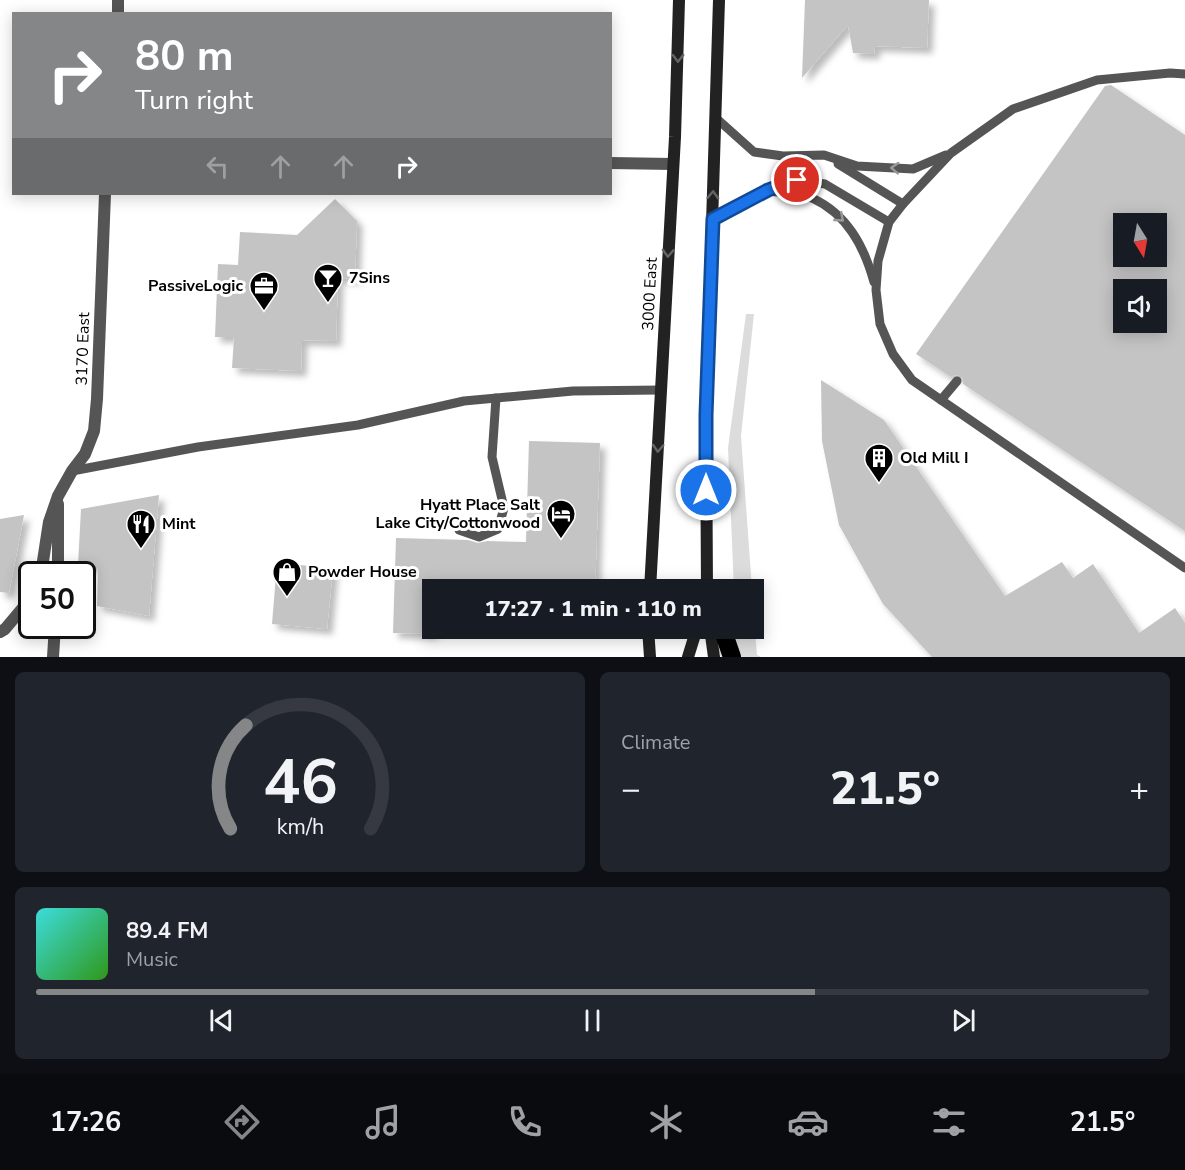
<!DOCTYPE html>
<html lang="en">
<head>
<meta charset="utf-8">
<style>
	:root { --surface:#171b24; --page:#20242c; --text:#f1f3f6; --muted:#9ea1a6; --line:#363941; --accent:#858687 }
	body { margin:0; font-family:"Nunito Sans",sans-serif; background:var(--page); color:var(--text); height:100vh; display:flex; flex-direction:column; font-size:22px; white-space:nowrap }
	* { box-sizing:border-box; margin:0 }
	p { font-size:20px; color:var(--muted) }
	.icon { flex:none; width:33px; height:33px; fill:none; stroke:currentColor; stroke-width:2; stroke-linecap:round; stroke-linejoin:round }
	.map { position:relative; height:657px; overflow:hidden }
	.side { display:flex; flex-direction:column; gap:15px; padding:15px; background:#0d0f14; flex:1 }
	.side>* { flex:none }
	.hud { position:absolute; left:12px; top:12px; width:600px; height:183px; border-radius:0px; box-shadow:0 3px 15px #0003; background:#858687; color:#fff; overflow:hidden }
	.needle { width:39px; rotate:169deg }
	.controls { position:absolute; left:1113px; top:213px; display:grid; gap:12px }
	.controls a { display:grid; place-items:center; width:54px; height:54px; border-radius:0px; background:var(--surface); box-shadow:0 3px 15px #0003; font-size:30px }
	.speed { position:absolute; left:18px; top:561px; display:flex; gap:12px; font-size:30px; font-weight:700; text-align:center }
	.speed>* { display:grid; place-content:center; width:78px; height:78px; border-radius:50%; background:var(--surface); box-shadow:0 3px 15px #0003; line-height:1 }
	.speed .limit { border:3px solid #111; border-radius:9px; background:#fff; color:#111 }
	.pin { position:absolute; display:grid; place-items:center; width:51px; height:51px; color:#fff; margin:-26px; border:3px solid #fff; border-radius:50%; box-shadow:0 2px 6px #0007 }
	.me { position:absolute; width:66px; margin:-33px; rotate:0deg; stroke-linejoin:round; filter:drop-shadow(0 0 4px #0008) }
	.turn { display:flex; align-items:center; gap:21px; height:126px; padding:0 24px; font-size:27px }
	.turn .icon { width:78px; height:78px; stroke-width:2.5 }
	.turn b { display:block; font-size:42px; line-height:51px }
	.lanes { display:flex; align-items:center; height:57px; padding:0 24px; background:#0003; justify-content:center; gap:30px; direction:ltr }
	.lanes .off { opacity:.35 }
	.big { font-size:45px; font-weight:800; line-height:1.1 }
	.side .tile { flex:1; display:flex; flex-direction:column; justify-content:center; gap:9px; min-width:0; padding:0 21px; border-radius:9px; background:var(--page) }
	.side .dial { align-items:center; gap:0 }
	.dial svg { height:156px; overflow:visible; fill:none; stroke:var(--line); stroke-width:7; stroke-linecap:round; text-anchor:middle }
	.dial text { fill:var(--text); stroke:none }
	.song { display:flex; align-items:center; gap:18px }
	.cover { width:72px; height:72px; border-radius:9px; background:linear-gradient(135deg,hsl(180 70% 55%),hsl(110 70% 35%)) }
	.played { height:6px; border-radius:3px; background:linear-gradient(90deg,var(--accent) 70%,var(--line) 70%) }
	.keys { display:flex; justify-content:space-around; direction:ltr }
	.heat { display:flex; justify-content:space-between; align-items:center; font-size:33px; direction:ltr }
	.side .tiles { flex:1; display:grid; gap:15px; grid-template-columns:1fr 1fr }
	.tile:last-child { grid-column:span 2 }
	.trip { position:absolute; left:422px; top:579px; width:342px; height:60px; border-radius:0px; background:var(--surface); box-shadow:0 3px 15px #0003; font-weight:800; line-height:60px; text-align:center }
	.tab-bar { display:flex; height:96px; justify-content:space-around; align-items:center; background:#090b0e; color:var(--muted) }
	.tab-bar .icon { width:42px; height:42px }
	.tab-bar .current { color:var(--accent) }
	.tab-bar b { font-size:27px; color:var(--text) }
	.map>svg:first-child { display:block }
</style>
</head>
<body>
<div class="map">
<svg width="1185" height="657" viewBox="0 0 1185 657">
	<defs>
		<filter id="shadow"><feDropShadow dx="5.5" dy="5.5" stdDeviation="3" flood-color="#0004"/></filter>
	</defs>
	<rect width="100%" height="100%" fill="#fff"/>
	<g fill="#dcdcdc">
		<path d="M746,314H754L741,436L752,589L734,590L728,448Z"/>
		<path d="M753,605L757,655L761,657H742L736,641L735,629L753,628Z"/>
	</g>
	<g fill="#c4c4c4" fill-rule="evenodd" filter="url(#shadow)">
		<path d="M805,0H929L927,48L875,46L874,54L853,53L848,25L802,78Z"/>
		<path d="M1111,85L1185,135V531L963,384V379L961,376L955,375L951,377L916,354L1105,86ZM1124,224H1156V256H1124ZM1124,290H1156V322H1124Z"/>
		<path d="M335,199L357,221L355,279L338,278L336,341L302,340L301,371L232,368L234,337H215L218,264L238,265L240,232L297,235Z"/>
		<path d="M821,380L884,420L1005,596L1062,562L1073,578L1093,564L1139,633L1175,608L1185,623V657H932L883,604L839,525L822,441Z"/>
		<path d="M529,441L600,443L595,590H432V634L393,633L396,538L468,540L478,543L487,541L526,542Z"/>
		<path d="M159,495L149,616L97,606L98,568L78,565L81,509Z"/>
		<path d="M24,515L9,593L0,592V519Z"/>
		<path d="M277,563L333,568L327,629L272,624Z"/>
	</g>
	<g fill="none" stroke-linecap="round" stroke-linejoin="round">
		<g stroke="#dbdbdb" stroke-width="21">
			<path id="motorway" d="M722,628L732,657"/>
		</g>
		<g stroke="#555" stroke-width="9">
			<path d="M1185,74L1170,73L1097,80L1013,109L951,153L903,204L889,222L878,261L876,290L880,324L893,354L912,380L1185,568"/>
			<path d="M716,118L754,152L783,156L824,155L857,166L913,169L946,155"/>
			<path d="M838,164L903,204"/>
			<path d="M770,191C783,193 800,193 812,198C847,214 864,246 874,282"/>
			<path d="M713,219L768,190L797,180L825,184L889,222"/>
			<path d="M941,400L957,381"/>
			<path d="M72,471L198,447L358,425L464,401L573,391L661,390"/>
			<path d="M459,530L479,537L498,529L504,508L492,457L496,398"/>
		</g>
		<g stroke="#555" stroke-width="12">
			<path d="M118,14V0"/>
			<path d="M610,163L673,164"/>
			<path d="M41,574L49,522L58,496L72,471L85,454L94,431L97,399L105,194"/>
			<path d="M58,574V504"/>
			<path d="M0,632L5,629L32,597"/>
			<path d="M53,657L55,626"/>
		</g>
		<g stroke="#222" stroke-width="12">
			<path d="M650,590L675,137L679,0"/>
			<path d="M707,590L706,415L719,0"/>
			<path d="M648,628L650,657"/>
			<path d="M710,628L714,657"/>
			<path d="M688,657L697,628"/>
		</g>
		<use href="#motorway" stroke="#000" stroke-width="18"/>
	</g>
	<defs><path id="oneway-chevron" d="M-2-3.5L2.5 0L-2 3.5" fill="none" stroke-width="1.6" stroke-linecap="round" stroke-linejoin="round" transform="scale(1.5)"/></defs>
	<g stroke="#646464">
		<use href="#oneway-chevron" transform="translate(678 58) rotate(91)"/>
		<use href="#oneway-chevron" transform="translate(713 195) rotate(-88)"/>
		<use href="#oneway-chevron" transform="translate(668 253) rotate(93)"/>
		<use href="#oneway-chevron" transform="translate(658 448) rotate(93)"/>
	</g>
	<g stroke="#999">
		<use href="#oneway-chevron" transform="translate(895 168) rotate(-177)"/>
		<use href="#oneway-chevron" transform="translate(840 218) rotate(41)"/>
	</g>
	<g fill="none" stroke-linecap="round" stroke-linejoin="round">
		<g stroke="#114b97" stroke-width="15">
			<path id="route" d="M706,490V415L713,219L768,190L797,180"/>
		</g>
		<use href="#route" stroke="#1a73e8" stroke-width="10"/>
	</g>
	<defs>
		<g id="bar-pin" transform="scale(1.5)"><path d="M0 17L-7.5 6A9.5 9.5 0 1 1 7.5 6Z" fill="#000" stroke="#fff"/><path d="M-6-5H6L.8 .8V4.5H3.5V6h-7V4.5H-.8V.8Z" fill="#fff"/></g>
		<g id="office-pin" transform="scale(1.5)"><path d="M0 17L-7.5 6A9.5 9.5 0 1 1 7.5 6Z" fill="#000" stroke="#fff"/><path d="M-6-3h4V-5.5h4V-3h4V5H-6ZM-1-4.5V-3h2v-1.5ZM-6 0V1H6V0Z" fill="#fff"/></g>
		<g id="building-pin" transform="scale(1.5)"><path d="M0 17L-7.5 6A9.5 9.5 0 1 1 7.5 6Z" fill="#000" stroke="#fff"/><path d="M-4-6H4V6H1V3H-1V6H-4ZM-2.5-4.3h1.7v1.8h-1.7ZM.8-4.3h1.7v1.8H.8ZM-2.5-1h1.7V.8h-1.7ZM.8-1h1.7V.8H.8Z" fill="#fff"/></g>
		<g id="hotel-pin" transform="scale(1.5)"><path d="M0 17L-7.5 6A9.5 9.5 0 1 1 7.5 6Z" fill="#000" stroke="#fff"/><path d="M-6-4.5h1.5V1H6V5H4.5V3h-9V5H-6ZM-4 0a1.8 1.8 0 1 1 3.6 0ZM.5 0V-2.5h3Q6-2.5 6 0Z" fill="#fff"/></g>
		<g id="restaurant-pin" transform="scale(1.5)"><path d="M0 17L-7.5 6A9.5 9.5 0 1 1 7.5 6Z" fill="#000" stroke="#fff"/><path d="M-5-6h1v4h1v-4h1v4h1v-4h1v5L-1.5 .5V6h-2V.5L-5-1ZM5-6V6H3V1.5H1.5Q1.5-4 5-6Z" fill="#fff"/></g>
		<g id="shop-pin" transform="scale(1.5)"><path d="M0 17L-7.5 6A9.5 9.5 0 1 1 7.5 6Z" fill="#000" stroke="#fff"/><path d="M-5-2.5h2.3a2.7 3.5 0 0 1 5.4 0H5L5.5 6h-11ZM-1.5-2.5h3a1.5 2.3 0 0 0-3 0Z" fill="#fff"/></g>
	</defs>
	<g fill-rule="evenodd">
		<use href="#bar-pin" x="328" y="278"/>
		<use href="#office-pin" x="264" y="286"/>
		<use href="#building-pin" x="879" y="458"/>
		<use href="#hotel-pin" x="561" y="514"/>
		<use href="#restaurant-pin" x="141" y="524"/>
		<use href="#shop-pin" x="287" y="572"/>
	</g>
	<g text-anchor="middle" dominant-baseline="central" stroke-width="6" stroke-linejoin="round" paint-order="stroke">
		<g font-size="16" font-weight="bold" fill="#000" stroke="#fff" text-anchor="start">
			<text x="349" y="278">7Sins</text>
			<text x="243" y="286" text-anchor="end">PassiveLogic</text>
			<text x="900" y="458">Old Mill I</text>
			<text x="540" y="505" text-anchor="end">Hyatt Place Salt<tspan x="540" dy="18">Lake City/Cottonwood</tspan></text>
			<text x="162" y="524">Mint</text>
			<text x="308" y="572">Powder House</text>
		</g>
		<g font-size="16" fill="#000" stroke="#fff">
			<text transform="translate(650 294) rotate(-87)">3000 East</text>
			<text transform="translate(83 349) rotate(-88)">3170 East</text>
		</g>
	</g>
</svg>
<div class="controls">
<a><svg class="needle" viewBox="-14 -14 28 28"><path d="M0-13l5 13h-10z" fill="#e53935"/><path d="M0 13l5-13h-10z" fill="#9ea1a6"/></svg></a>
<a><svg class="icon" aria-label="sound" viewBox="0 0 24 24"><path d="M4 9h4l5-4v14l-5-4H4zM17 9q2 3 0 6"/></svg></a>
</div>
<div class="speed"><div class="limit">50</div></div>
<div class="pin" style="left:797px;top:180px;background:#d93025"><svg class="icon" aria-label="arrive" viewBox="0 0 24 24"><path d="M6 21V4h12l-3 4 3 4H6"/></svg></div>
<svg class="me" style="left:706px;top:490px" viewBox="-20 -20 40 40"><circle r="17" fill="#1a73e8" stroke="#fff" stroke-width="3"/><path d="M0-11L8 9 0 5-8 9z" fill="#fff"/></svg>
<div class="trip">17:27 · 1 min · 110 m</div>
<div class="hud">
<div class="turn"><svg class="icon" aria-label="right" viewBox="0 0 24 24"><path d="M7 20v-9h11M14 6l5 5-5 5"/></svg><div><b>80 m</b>Turn right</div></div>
<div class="lanes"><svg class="icon off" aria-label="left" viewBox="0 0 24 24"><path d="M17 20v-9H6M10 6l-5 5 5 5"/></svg><svg class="icon off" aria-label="ahead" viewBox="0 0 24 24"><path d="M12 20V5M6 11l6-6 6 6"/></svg><svg class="icon off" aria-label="ahead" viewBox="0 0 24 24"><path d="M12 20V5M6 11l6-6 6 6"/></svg><svg class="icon" aria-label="right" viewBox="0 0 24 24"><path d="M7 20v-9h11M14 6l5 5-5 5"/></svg></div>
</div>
</div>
<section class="side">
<div class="tiles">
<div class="tile dial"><svg viewBox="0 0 100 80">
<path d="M14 69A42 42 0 1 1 86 69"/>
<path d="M14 69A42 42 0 0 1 22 16" stroke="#858687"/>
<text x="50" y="56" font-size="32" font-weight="700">46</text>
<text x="50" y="72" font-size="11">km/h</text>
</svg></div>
<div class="tile"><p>Climate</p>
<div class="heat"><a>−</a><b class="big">21.5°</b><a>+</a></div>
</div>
<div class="tile">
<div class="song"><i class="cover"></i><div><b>89.4 FM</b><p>Music</p></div></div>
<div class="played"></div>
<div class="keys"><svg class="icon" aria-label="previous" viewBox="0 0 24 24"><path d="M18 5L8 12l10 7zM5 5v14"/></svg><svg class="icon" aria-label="pause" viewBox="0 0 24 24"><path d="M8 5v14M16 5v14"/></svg><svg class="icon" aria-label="next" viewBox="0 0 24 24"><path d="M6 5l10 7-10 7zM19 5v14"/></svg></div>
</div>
</div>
</section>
<nav class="tab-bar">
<b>17:26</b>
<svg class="icon current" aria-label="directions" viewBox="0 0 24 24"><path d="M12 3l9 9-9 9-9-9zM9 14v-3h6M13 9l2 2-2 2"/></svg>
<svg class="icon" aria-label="music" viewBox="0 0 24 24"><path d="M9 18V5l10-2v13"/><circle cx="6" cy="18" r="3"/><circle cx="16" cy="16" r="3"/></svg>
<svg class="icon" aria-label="phone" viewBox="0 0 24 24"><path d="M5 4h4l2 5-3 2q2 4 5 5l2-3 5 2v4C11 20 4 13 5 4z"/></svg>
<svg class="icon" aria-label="climate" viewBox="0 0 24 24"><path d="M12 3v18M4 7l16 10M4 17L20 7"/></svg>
<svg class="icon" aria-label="car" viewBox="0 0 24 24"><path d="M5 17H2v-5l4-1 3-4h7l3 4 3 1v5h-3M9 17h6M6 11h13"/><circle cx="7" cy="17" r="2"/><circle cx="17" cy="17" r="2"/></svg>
<svg class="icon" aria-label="filters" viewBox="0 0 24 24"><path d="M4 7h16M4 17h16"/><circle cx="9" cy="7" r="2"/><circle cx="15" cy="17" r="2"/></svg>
<b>21.5°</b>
</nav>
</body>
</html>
